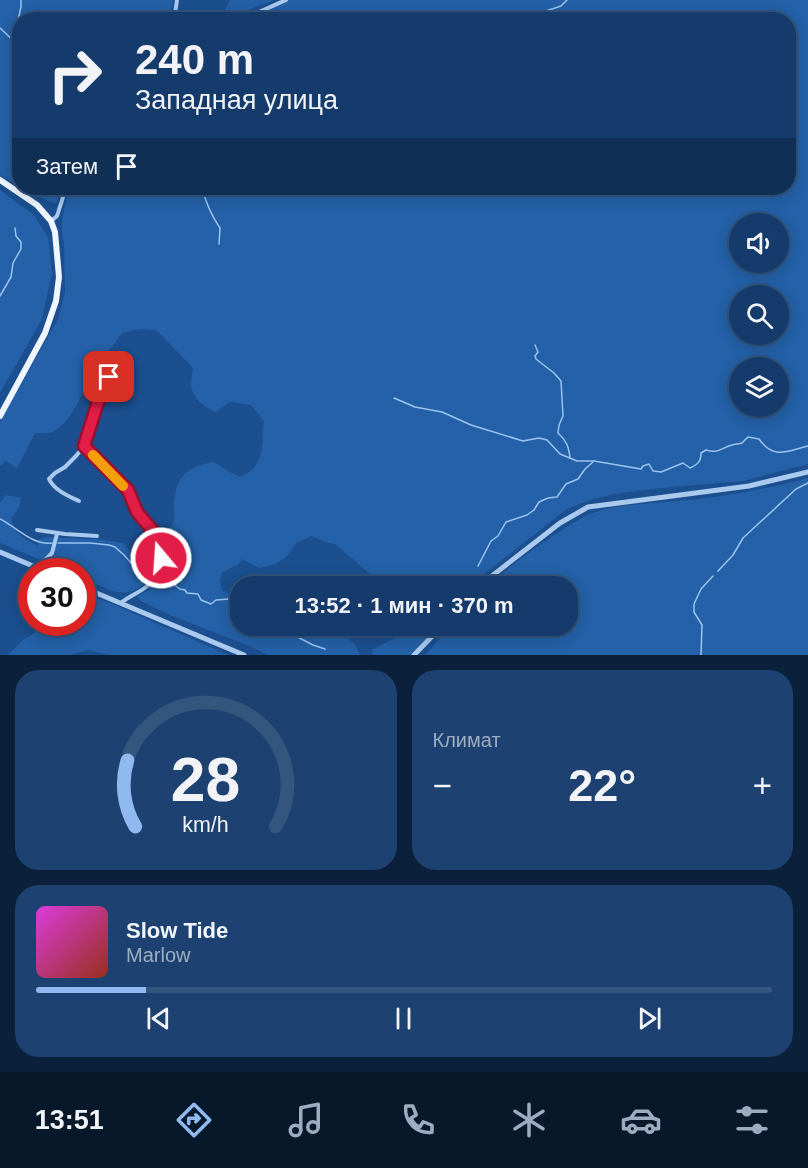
<!DOCTYPE html>
<html lang="ru">
<head>
<meta charset="utf-8">
<style>
	:root { --surface:#143b6b; --page:#1d4271; --text:#f1f3f6; --muted:#9dadc1; --line:#33557e; --accent:#90b9f0 }
	body { margin:0; font-family:Arial,sans-serif; background:var(--page); color:var(--text); height:100vh; display:flex; flex-direction:column; font-size:22px; white-space:nowrap }
	* { box-sizing:border-box; margin:0 }
	p { font-size:20px; color:var(--muted) }
	.icon { flex:none; width:33px; height:33px; fill:none; stroke:currentColor; stroke-width:2; stroke-linecap:round; stroke-linejoin:round }
	.map { position:relative; height:655px; overflow:hidden }
	.side { display:flex; flex-direction:column; gap:15px; padding:15px; background:#0b203b; flex:1 }
	.side>* { flex:none }
	.hud { position:absolute; left:12px; top:12px; width:784px; height:183px; border-radius:24px; box-shadow:0 3px 15px #0003,0 0 0 2px var(--line); background:#143b6b; color:var(--text); overflow:hidden }
	.fabs { position:absolute; left:729px; top:213px; display:grid; gap:12px }
	.fabs a { display:grid; place-items:center; width:60px; height:60px; border-radius:50%; background:var(--surface); box-shadow:0 3px 15px #0003,0 0 0 2px var(--line); font-size:30px }
	.speed { position:absolute; left:18px; top:558px; display:flex; gap:12px; font-size:30px; font-weight:700; text-align:center }
	.speed>* { display:grid; place-content:center; width:78px; height:78px; border-radius:50%; background:var(--surface); box-shadow:0 3px 15px #0003,0 0 0 2px var(--line); line-height:1 }
	.speed .limit { border:9px solid #d22; background:#fff; color:#111 }
	.pin { position:absolute; display:grid; place-items:center; width:51px; height:51px; color:#fff; margin:-26px; border-radius:12px; box-shadow:0 3px 9px #0006 }
	.me { position:absolute; width:66px; margin:-33px; rotate:342deg; stroke-linejoin:round; filter:drop-shadow(0 0 4px #0008) }
	.turn { display:flex; align-items:center; gap:21px; height:126px; padding:0 24px; font-size:27px }
	.turn .icon { width:78px; height:78px; stroke-width:2.5 }
	.turn b { display:block; font-size:42px; line-height:51px }
	.then { display:flex; align-items:center; height:57px; padding:0 24px; background:#0003; gap:12px; font-size:22px }
	.big { font-size:45px; font-weight:700; line-height:1.1 }
	.side .card { flex:1; display:flex; flex-direction:column; justify-content:center; gap:9px; min-width:0; padding:0 21px; border-radius:24px; background:var(--page) }
	.side .dial { align-items:center; gap:0 }
	.dial svg { height:156px; overflow:visible; fill:none; stroke:var(--line); stroke-width:7; stroke-linecap:round; text-anchor:middle }
	.dial text { fill:var(--text); stroke:none }
	.song { display:flex; align-items:center; gap:18px }
	.cover { width:72px; height:72px; border-radius:9px; background:linear-gradient(135deg,hsl(300 70% 55%),hsl(10 70% 35%)) }
	.played { height:6px; border-radius:3px; background:linear-gradient(90deg,var(--accent) 15%,var(--line) 15%) }
	.keys { display:flex; justify-content:space-around; direction:ltr }
	.heat { display:flex; justify-content:space-between; align-items:center; font-size:33px; direction:ltr }
	.side .tiles { flex:1; display:grid; gap:15px; grid-template-columns:1fr 1fr }
	.card:last-child { grid-column:span 2 }
	.trip { position:absolute; left:230px; top:576px; width:348px; height:60px; border-radius:24px; background:var(--surface); box-shadow:0 3px 15px #0003,0 0 0 2px var(--line); font-weight:700; line-height:60px; text-align:center }
	.tab-bar { display:flex; height:96px; justify-content:space-around; align-items:center; background:#08182b; color:var(--muted) }
	.tab-bar .icon { width:42px; height:42px }
	.tab-bar .current { color:var(--accent) }
	.tab-bar b { font-size:27px; color:var(--text) }
	.map>svg:first-child { display:block }
</style>
</head>
<body>
<div class="map">
<svg width="808" height="655" viewBox="0 0 808 655">
	<rect width="100%" height="100%" fill="#1b4f8f"/>
	<g fill="#2461a8" fill-rule="evenodd">
		<path d="M0,0H173L171,19L20,20L19,186L0,175Z"/>
		<path d="M230,0H274L224,19H220Z"/>
		<path d="M284,0H808V464L743,481L661,488L614,494L590,500L567,509L469,586H384L335,544L329,543L311,536L296,543L286,557L276,564L259,568L242,559L238,565L222,572L220,581L222,590L240,599V626H291L300,630L324,634H343L354,643L360,655H267L252,647L172,616L141,601L137,596L150,590L146,583C122,602 107,588 83,578L82,572L67,571L0,543V503L6,495L21,498L19,508L11,518C15,536 23,537 38,546V540L46,537L97,539L123,543L146,569L161,573L164,552L163,536C166,531 173,525 174,520C175,514 173,507 174,501C177,475 189,466 214,462L228,471L240,477C267,465 261,445 264,421L251,405L230,402L216,412C205,408 191,397 191,384C191,379 192,373 193,368L156,330L141,329L122,333C112,348 99,361 91,376C81,394 71,426 49,433C45,434 39,433 35,433L17,468L5,461L0,466V422L58,319L65,292L64,243C58,225 66,205 69,188H789V20L253,19ZM740,224H778V262H740ZM740,296H778V334H740ZM740,368H778V406H740Z"/>
		<path d="M23,188H61L59,197L56,203L50,202Z"/>
		<path d="M0,190L34,215L48,237L52,273L42,319L0,393Z"/>
		<path d="M808,478V655H425L451,626H567V586H489C513,563 541,543 570,525C576,522 583,516 590,514C622,502 657,504 690,500C730,496 769,488 808,478Z"/>
		<path d="M83,593L115,605L228,655H108L88,650L70,655H8L23,640L43,627L46,623L82,622Z"/>
		<path d="M398,626H438L410,655H372V650L375,648L402,635V632Z"/>
	</g>
	<g fill="none" stroke-linecap="round" stroke-linejoin="round">
		<g stroke="#9cc4f0" stroke-width="1.5">
			<path d="M494,20L511,14L531,16L561,6L567,0"/>
			<path d="M0,28L20,47"/>
			<path d="M17,44L19,33L17,25L21,7V0"/>
			<path d="M202,188C206,203 211,215 220,228L219,244"/>
			<path d="M0,296L11,277L13,263L21,249V242L16,236L15,228"/>
			<path d="M535,345L538,352L535,356L536,359L554,373L561,381L563,416L559,425L558,433C566,440 569,447 570,458"/>
			<path d="M394,398L415,407L442,412L471,425L523,441L539,438L547,440L560,454L577,461H594L641,469L643,466L649,464L653,471L661,472L683,463L690,468C698,464 701,462 701,453L706,450C719,454 721,448 732,445C735,444 739,444 742,443L748,437L759,439C774,460 786,451 808,446"/>
			<path d="M0,519C16,527 33,546 52,543"/>
			<path d="M58,543H90L109,545L115,547L124,555L140,573L157,581L173,584L180,589L185,590L187,593L198,594L201,600L211,604L216,600L229,599L231,603L240,604"/>
			<path d="M478,566L491,541L498,536L506,522L527,515L534,510L539,502L548,498L557,497L566,484L578,479L585,469L593,462"/>
			<path d="M718,571L733,555L743,538L796,489L808,483"/>
			<path d="M278,626L282,629L313,645L325,649"/>
			<path d="M701,655L702,625L694,612V604L701,589L713,576"/>
		</g>
		<g stroke="#a9c9ee" stroke-width="4">
			<path d="M174,20L177,0"/>
			<path d="M241,20L286,0"/>
			<path d="M51,221L57,216L66,188"/>
			<path d="M84,446C97,459 115,474 126,489C132,496 133,506 139,513C145,522 158,532 161,543C164,555 159,572 151,582C145,591 130,595 121,603"/>
			<path d="M79,501C68,496 54,490 49,479L55,473L65,467L76,456L84,446L109,377"/>
			<path d="M37,530L65,534L97,536"/>
			<path d="M145,546L161,557"/>
			<path d="M38,567L52,553L57,534"/>
		</g>
		<g stroke="#a9c9ee" stroke-width="5">
			<path d="M0,552L47,572"/>
			<path d="M479,586L560,523L588,507L749,486L808,472"/>
			<path d="M82,587L244,655"/>
			<path d="M414,655L442,626"/>
		</g>
		<path stroke="#f0f6ff" stroke-width="6" d="M0,180L37,205L51,221L55,232L59,277L56,301L45,333L0,416"/>
	</g>
	<g fill="none" stroke-linecap="round" stroke-linejoin="round">
		<g stroke="#92132f" stroke-width="15">
			<path id="route" d="M109,377L97,405L84,446L128,490L137,512L159,538L162,545L161,558"/>
		</g>
		<use href="#route" stroke="#e11d48" stroke-width="10"/>
		<path stroke="#f59e0b" stroke-width="10" d="M93,455L123,486"/>
	</g>
</svg>
<div class="fabs">
<a><svg class="icon" aria-label="sound" viewBox="0 0 24 24"><path d="M4 9h4l5-4v14l-5-4H4zM17 9q2 3 0 6"/></svg></a>
<a><svg class="icon" aria-label="search" viewBox="0 0 24 24"><circle cx="10" cy="10" r="6"/><path d="M15 15l6 6"/></svg></a>
<a><svg class="icon" aria-label="layers" viewBox="0 0 24 24"><path d="M12 4l9 5-9 5-9-5zM3 14l9 5 9-5"/></svg></a>
</div>
<div class="speed"><div class="limit">30</div></div>
<div class="pin" style="left:109px;top:377px;background:#d93025"><svg class="icon" aria-label="arrive" viewBox="0 0 24 24"><path d="M6 21V4h12l-3 4 3 4H6"/></svg></div>
<svg class="me" style="left:161px;top:558px" viewBox="-20 -20 40 40"><circle r="17" fill="#e11d48" stroke="#fff" stroke-width="3"/><path d="M0-11L8 9 0 5-8 9z" fill="#fff"/></svg>
<div class="trip">13:52 · 1 мин · 370 m</div>
<div class="hud">
<div class="turn"><svg class="icon" aria-label="right" viewBox="0 0 24 24"><path d="M7 20v-9h11M14 6l5 5-5 5"/></svg><div><b>240 m</b>Западная улица</div></div>
<div class="then">Затем<svg class="icon" aria-label="arrive" viewBox="0 0 24 24"><path d="M6 21V4h12l-3 4 3 4H6"/></svg></div>
</div>
</div>
<section class="side">
<div class="tiles">
<div class="card dial"><svg viewBox="0 0 100 80">
<path d="M14 69A42 42 0 1 1 86 69"/>
<path d="M14 69A42 42 0 0 1 10 35" stroke="#90b9f0"/>
<text x="50" y="56" font-size="32" font-weight="700">28</text>
<text x="50" y="72" font-size="11">km/h</text>
</svg></div>
<div class="card"><p>Климат</p>
<div class="heat"><a>−</a><b class="big">22°</b><a>+</a></div>
</div>
<div class="card">
<div class="song"><i class="cover"></i><div><b>Slow Tide</b><p>Marlow</p></div></div>
<div class="played"></div>
<div class="keys"><svg class="icon" aria-label="previous" viewBox="0 0 24 24"><path d="M18 5L8 12l10 7zM5 5v14"/></svg><svg class="icon" aria-label="pause" viewBox="0 0 24 24"><path d="M8 5v14M16 5v14"/></svg><svg class="icon" aria-label="next" viewBox="0 0 24 24"><path d="M6 5l10 7-10 7zM19 5v14"/></svg></div>
</div>
</div>
</section>
<nav class="tab-bar">
<b>13:51</b>
<svg class="icon current" aria-label="directions" viewBox="0 0 24 24"><path d="M12 3l9 9-9 9-9-9zM9 14v-3h6M13 9l2 2-2 2"/></svg>
<svg class="icon" aria-label="music" viewBox="0 0 24 24"><path d="M9 18V5l10-2v13"/><circle cx="6" cy="18" r="3"/><circle cx="16" cy="16" r="3"/></svg>
<svg class="icon" aria-label="phone" viewBox="0 0 24 24"><path d="M5 4h4l2 5-3 2q2 4 5 5l2-3 5 2v4C11 20 4 13 5 4z"/></svg>
<svg class="icon" aria-label="climate" viewBox="0 0 24 24"><path d="M12 3v18M4 7l16 10M4 17L20 7"/></svg>
<svg class="icon" aria-label="car" viewBox="0 0 24 24"><path d="M5 17H2v-5l4-1 3-4h7l3 4 3 1v5h-3M9 17h6M6 11h13"/><circle cx="7" cy="17" r="2"/><circle cx="17" cy="17" r="2"/></svg>
<svg class="icon" aria-label="filters" viewBox="0 0 24 24"><path d="M4 7h16M4 17h16"/><circle cx="9" cy="7" r="2"/><circle cx="15" cy="17" r="2"/></svg>
</nav>
</body>
</html>
